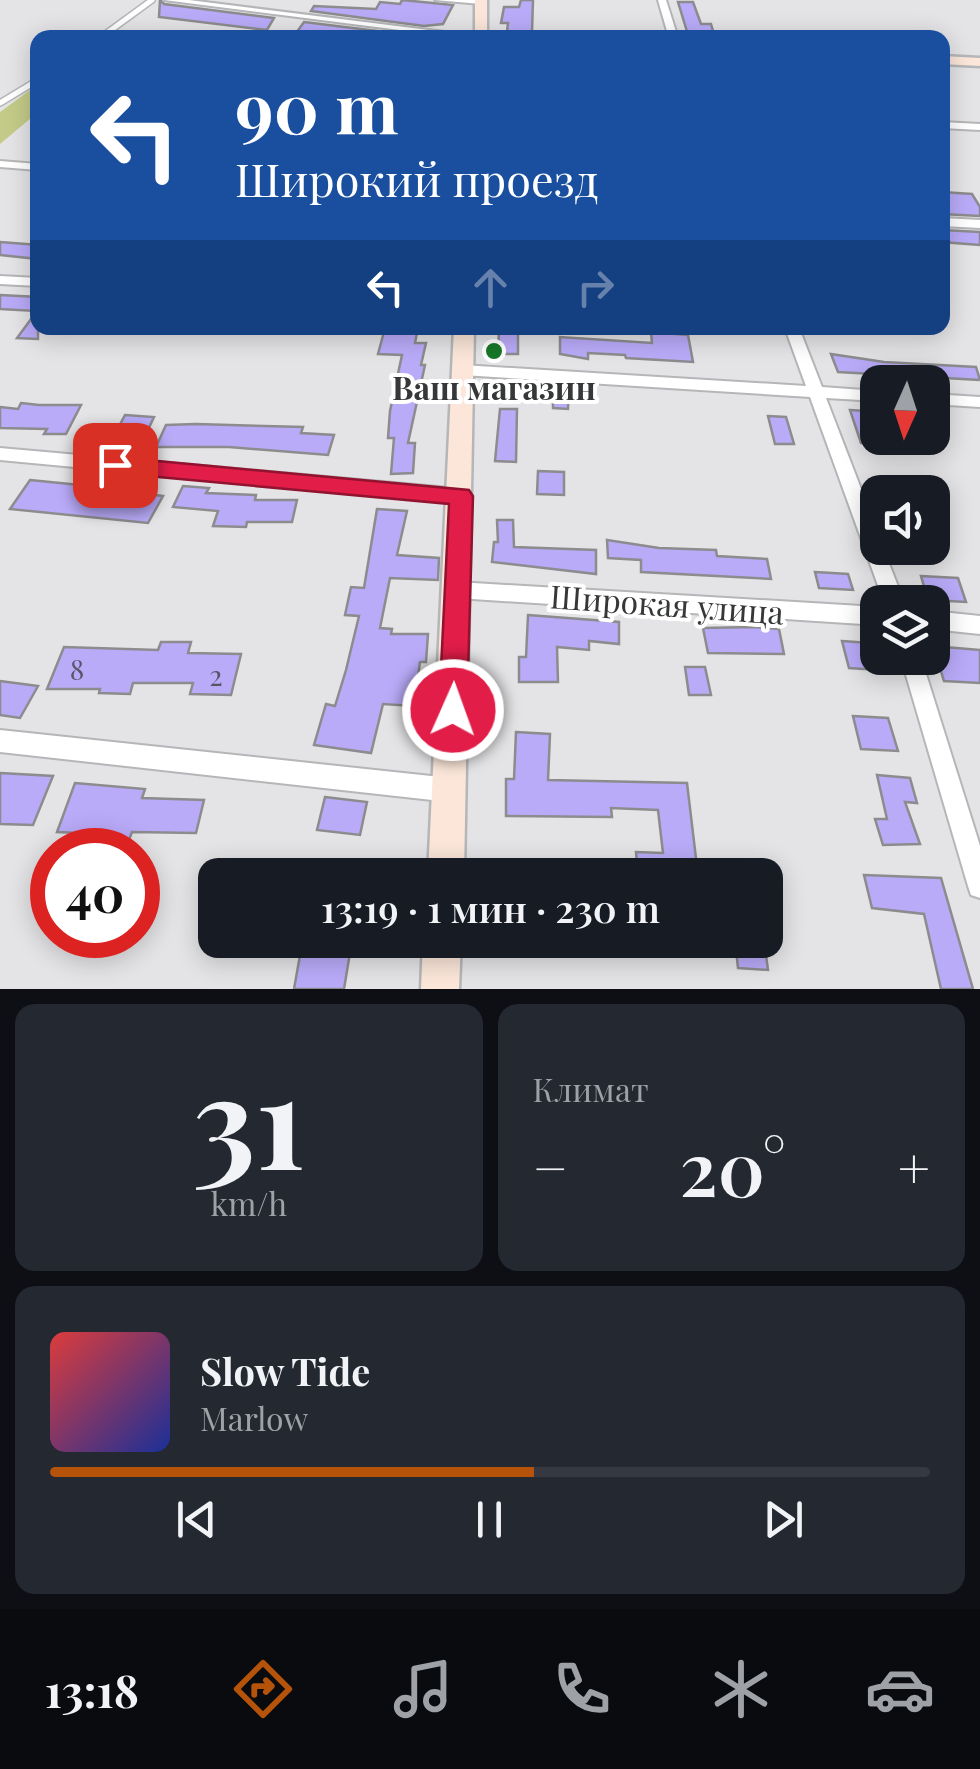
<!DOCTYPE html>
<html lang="ru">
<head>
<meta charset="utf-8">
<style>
	:root { --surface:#171b24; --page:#242831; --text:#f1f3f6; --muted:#9ea1a6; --line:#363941; --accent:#b45309 }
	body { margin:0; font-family:"Playfair Display",serif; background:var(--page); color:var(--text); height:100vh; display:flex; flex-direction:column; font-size:38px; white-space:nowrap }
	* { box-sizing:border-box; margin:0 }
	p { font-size:32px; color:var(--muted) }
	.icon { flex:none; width:55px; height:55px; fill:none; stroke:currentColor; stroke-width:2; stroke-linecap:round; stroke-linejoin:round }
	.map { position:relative; height:989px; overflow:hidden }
	.panel { display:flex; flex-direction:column; gap:15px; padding:15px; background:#0d0f14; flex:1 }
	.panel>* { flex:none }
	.hud { position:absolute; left:30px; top:30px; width:920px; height:305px; border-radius:20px; box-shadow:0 5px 25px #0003; background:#1a4fa0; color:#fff; overflow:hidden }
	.needle { width:65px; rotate:183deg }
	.controls { position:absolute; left:860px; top:365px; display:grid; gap:20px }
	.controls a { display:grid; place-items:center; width:90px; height:90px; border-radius:20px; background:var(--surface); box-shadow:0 5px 25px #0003; font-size:50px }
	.speed { position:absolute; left:30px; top:828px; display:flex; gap:20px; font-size:50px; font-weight:700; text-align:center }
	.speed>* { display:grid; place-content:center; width:130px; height:130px; border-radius:50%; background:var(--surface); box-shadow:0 5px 25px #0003; line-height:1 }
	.speed .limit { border:15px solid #d22; background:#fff; color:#111 }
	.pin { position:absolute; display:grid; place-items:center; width:85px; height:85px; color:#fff; margin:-42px; border-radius:20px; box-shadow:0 5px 15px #0006 }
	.me { position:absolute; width:110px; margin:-55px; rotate:2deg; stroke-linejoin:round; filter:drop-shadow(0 0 8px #0008) }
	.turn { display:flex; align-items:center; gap:35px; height:210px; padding:0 40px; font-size:45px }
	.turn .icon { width:130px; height:130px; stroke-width:2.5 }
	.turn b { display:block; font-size:70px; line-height:85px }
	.lanes { display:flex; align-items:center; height:95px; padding:0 40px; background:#0003; justify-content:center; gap:50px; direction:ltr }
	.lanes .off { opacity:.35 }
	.big { font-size:75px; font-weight:600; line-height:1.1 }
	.panel .tile { flex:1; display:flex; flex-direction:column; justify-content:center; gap:15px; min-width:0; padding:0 35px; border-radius:20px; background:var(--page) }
	.panel .dial { align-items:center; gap:0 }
	.dial b { font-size:130px; line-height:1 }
	.song { display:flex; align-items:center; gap:30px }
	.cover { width:120px; height:120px; border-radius:15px; background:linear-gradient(135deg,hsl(0 70% 55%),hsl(230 70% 35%)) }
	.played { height:10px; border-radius:5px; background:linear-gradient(90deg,var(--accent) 55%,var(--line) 55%) }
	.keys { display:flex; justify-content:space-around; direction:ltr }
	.heat { display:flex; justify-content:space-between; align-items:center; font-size:55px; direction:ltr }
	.panel .tiles { flex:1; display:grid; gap:15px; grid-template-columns:1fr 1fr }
	.tile:last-child { grid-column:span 2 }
	.trip { position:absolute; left:198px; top:858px; width:585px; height:100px; border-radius:20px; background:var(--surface); box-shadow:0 5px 25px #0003; font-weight:600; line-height:100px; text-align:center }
	.menu { display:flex; height:160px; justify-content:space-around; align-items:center; background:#090b0e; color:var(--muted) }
	.menu .icon { width:70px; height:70px }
	.menu .current { color:var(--accent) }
	.menu b { font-size:45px; color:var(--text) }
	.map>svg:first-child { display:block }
</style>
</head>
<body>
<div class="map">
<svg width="980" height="989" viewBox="0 0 980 989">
	<rect width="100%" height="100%" fill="#e4e4e6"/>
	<path fill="#c4cb88" d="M37,85V113L0,144V112Z"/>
	<g fill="#baabf9" stroke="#8c8c8e" stroke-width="2.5">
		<path d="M160,0L164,4L274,18L267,30L159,17Z"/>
		<path d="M402,0L453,5L443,24L424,26L311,11L314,6L376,9L380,2L400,4Z"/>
		<path d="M521,0H533L532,32H507L508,23H501L504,7H519Z"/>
		<path d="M678,2H693L701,24H711L715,38H689Z"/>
		<path d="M304,22L418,36L296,33Z"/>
		<path d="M942,192L972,194L980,207V216L942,214Z"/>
		<path d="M942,230L980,232V245L942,242Z"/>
		<path d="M0,242L38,245V259L0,255Z"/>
		<path d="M0,295L38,297V339L17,338L37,311L0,309Z"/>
		<path d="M385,328H418L415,343H426L421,365H425L408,443H415L413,473L391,474L394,438H388L390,411L402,355L378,354Z"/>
		<path d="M499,330L518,331V354H498Z"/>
		<path d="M651,332L688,335L693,362L626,358L625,355L588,353V359L560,354V337L652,343Z"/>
		<path d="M831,354L884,362L976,367L980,380L838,372Z"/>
		<path d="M531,386L569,388L568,409L553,408V402L530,401Z"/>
		<path d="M21,403L39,405H81L66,434H44L47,429L0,428V407L18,409Z"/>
		<path d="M500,409H517L516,462L495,461Z"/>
		<path d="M850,410L866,411L871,426H878V444L861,443Z"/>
		<path d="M125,415L154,417L145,436L115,434Z"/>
		<path d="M768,416L786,417L794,444H775Z"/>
		<path d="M196,424L303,427L301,433L334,435L328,455L229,447H156L166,425Z"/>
		<path d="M538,471L564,472V495L537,494Z"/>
		<path d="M30,480L90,486L163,496L148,523L10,509Z"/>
		<path d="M183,486L209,488L206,493L256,495L255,500H297L292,522H247L246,527L213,526L218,511L173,507Z"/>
		<path d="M377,509L407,511L397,555L439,558L438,580L390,578L380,628L392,629L391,634H428L426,662H420L414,706L383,704L371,753L314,745L326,704L335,706L346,670L359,616L345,615L351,587L364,588Z"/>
		<path d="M497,520H513L514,547L596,550V574L492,562L494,542H498Z"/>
		<path d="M607,540L659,548L716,550L717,556L767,559L771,579L641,572V560L608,558Z"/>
		<path d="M815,572L848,574L853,590L819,588Z"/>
		<path d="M921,576L958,578L966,602L928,600Z"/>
		<path d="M528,615L619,622V644L589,641V650L557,647L558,682H519V657H526Z"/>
		<path d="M755,627L779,629L784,654L708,653L703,628Z"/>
		<path d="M842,641L870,643L878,670L849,668Z"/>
		<path d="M161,642H191L188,653L241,654L231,695L190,694L193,683H133L130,694L99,693L100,689H47L64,647L158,650Z"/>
		<path d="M933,646L980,650V683L944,681Z"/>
		<path d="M685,667H705L711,695H689Z"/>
		<path d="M0,681L38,686L20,718L0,715Z"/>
		<path d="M853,716L888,718L898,751L861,749Z"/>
		<path d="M516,732L550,734L548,780L687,783L698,875H638L636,852L663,853L658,810L611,808L612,817L506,816V779H514Z"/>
		<path d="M0,773L53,776L33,825L0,824Z"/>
		<path d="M877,775L910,778L917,803L905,802L920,844L883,845L875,819H887Z"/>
		<path d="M75,783L145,789L142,798L204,800L196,833L132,832L129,840L100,838L101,834L57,832Z"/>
		<path d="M325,797L367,802L360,835L317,830Z"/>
		<path d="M864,875L941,878L973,989H941L924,914L872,908Z"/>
		<path d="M735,940H764L768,970L738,968Z"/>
		<path d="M302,944L351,947L344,989H294Z"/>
	</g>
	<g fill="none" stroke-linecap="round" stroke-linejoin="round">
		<g stroke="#b5b6b8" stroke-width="8">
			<g id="lane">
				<path d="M100,38L152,0"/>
				<path d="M0,103L38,80"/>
			</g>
		</g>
		<g stroke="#b5b6b8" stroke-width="4">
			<g id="street">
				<path d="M164,0H189L485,37L463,38Z"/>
				<path d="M435,0H483L485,2L481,4Z"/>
				<path d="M658,0H666L678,38H669Z"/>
				<path d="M942,122L980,124V130L942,128Z"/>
				<path d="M0,161L38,164V170L0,167Z"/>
				<path d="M942,218L980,220V228L942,226Z"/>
				<path d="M0,276L38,278V286L0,284Z"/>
				<path d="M785,328H799L822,387L878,391V401L826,398L878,533V548H883L904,602H884L810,397L462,375L454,370L462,365L806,386Z"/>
				<path d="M932,394L980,397V407L932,404Z"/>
				<path d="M0,448L461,489L467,491L470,496L467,501L461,503L0,460Z"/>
				<path d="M457,582L878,607V625L457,598L450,596L447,590L450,584Z"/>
				<path d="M932,611L980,616V634L932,629Z"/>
				<path d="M901,658H921L980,846V898L971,895L968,886Z"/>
				<path d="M0,730L450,778L458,782L462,790L458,798L450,802L0,752Z"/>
			</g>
		</g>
		<g stroke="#b5b6b8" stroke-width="5">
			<g id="secondary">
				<rect x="475" y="0" width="12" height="38"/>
				<path d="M942,56L980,58V66L942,64Z"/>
				<path d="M454,328H474L464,875H428Z"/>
				<path d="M423,940H461L459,989H421Z"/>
			</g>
		</g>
		<use href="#lane" stroke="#fff" stroke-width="5"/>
		<use href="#street" fill="#fff" fill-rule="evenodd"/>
		<use href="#secondary" fill="#fbe6d9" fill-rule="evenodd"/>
	</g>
	<path fill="#e11d48" stroke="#92132f" stroke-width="2.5" d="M115,457L469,490L473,496L467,710L463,719L453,723L443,719L439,710L449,504L115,473L104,465Z"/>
	<circle fill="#177727" stroke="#fff" stroke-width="4" cx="494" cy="351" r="10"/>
	<g text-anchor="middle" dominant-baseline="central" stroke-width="8" stroke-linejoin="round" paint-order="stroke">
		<g font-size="28" fill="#575468">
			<text x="77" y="668">8</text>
			<text x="216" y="674">2</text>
		</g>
		<g font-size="32" font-weight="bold" fill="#363738" stroke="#fff">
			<text x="494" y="386">Ваш магазин</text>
		</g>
		<g font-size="32" fill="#363738" stroke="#fff">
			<text transform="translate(667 603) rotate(4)">Широкая улица</text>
		</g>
	</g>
</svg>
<div class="controls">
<a><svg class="needle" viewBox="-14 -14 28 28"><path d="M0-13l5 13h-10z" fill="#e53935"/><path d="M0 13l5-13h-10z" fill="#9ea1a6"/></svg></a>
<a><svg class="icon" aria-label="sound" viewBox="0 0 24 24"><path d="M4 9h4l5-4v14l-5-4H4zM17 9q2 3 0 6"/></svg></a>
<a><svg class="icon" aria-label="layers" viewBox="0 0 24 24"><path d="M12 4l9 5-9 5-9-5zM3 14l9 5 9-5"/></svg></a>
</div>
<div class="speed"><div class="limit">40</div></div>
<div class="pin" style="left:115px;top:465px;background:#d93025"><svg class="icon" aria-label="arrive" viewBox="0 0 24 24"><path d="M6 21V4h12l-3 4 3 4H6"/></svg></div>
<svg class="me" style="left:453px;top:710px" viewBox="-20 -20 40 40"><circle r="17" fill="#e11d48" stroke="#fff" stroke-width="3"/><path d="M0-11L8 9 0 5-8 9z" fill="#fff"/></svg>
<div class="trip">13:19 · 1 мин · 230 m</div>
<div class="hud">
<div class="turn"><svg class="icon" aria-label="left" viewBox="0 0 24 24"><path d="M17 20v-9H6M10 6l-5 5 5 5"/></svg><div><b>90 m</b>Широкий проезд</div></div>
<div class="lanes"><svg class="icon" aria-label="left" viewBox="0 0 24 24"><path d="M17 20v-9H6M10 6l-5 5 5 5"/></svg><svg class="icon off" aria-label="ahead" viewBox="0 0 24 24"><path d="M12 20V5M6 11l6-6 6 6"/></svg><svg class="icon off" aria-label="right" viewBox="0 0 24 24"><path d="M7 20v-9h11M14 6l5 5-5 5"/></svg></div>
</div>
</div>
<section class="panel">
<div class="tiles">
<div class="tile dial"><b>31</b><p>km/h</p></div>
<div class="tile"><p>Климат</p>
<div class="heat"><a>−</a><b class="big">20°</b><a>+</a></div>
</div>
<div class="tile">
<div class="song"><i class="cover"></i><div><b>Slow Tide</b><p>Marlow</p></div></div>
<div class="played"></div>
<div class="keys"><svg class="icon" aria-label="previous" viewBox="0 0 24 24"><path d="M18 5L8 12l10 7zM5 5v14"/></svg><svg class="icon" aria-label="pause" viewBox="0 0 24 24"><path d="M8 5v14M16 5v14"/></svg><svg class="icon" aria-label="next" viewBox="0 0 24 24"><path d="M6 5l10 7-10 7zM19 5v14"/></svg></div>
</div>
</div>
</section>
<nav class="menu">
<b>13:18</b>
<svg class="icon current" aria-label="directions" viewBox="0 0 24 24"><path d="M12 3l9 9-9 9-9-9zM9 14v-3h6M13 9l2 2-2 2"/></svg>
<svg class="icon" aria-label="music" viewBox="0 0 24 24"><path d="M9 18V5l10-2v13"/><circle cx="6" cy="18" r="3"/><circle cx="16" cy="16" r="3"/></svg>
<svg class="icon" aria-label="phone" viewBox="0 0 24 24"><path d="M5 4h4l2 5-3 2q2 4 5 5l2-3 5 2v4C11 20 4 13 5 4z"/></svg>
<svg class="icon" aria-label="climate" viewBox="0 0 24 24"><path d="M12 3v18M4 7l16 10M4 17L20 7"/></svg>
<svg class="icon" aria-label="car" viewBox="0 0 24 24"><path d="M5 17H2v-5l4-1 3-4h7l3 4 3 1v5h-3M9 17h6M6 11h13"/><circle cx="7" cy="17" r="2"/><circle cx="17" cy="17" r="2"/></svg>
</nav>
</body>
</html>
